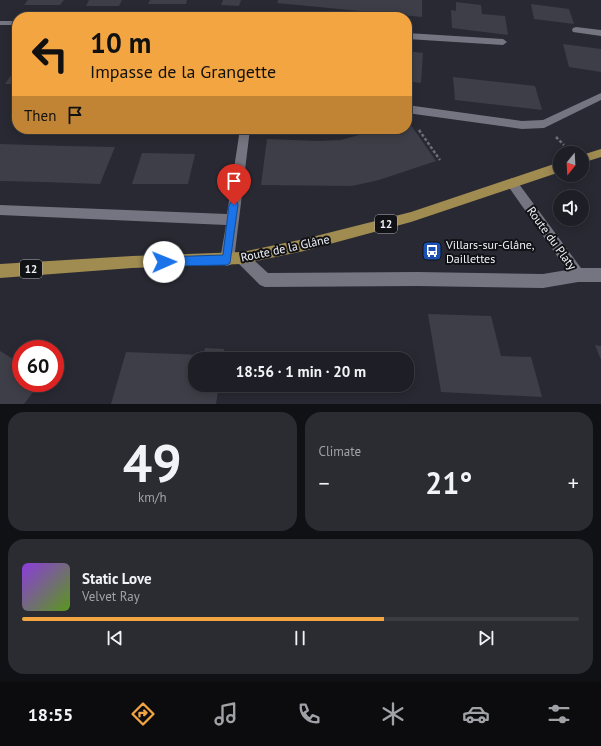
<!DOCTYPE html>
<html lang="en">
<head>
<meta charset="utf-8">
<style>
	:root { --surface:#1e1f26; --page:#2b2c32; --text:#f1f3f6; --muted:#a1a2a7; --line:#3c3d43; --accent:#f2a541 }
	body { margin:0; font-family:"PT Sans",sans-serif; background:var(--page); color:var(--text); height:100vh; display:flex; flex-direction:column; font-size:15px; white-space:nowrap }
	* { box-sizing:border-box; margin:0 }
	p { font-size:13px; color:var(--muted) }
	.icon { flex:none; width:22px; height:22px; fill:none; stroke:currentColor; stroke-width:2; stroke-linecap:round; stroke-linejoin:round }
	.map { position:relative; height:404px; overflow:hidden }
	.side { display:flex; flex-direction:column; gap:8px; padding:8px; background:#101115; flex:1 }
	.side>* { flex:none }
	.top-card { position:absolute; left:12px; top:12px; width:400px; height:122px; border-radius:16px; box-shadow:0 2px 10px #0003,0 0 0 1px var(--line); background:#f2a541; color:#111; overflow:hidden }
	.needle { width:26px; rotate:198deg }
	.controls { position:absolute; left:553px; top:146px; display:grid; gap:8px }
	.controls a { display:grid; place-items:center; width:36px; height:36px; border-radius:50%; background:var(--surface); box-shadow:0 2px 10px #0003,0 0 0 1px var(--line); font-size:20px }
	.speed { position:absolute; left:12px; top:340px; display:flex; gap:8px; font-size:20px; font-weight:700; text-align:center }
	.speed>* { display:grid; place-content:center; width:52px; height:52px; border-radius:50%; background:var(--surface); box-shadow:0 2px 10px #0003,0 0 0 1px var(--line); line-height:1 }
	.speed .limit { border:6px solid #d22; background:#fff; color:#111 }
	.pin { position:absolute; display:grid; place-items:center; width:34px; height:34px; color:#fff; margin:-41px -17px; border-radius:50% 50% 50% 0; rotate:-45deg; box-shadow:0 0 4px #0007 }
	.pin .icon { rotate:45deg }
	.me { position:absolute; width:44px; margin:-22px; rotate:89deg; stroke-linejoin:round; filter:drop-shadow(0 0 3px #0008) }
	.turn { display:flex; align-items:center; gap:14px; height:84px; padding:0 12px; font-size:18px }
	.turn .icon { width:52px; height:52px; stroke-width:2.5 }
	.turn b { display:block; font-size:28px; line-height:34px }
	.then { display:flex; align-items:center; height:38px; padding:0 12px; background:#0003; gap:8px; font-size:15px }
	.big { font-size:30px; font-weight:700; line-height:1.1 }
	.side .card { flex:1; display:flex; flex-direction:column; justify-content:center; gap:6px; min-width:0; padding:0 14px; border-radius:16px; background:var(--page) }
	.side .dial { align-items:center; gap:0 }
	.dial b { font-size:52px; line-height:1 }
	.song { display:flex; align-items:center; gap:12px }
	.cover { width:48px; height:48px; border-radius:6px; background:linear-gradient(135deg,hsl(270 70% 55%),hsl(90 70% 35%)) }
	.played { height:4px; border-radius:2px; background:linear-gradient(90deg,var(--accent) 65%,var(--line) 65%) }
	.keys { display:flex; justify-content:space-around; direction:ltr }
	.heat { display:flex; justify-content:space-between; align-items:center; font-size:22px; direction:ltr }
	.side .tiles { flex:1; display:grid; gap:8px; grid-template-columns:1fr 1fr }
	.card:last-child { grid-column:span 2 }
	.trip { position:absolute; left:188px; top:352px; width:226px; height:40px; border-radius:16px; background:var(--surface); box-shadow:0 2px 10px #0003,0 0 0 1px var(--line); font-weight:700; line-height:40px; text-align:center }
	.tabs { display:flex; height:64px; justify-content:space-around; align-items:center; background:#0c0c0f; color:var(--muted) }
	.tabs .icon { width:28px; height:28px }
	.tabs .current { color:var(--accent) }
	.tabs b { font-size:18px; color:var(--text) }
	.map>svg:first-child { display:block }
</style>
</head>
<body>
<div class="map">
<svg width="601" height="404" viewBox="0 0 601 404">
	<rect width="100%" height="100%" fill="#282932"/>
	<g fill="#3e3e48">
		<path d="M28,0H64L60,5H24Z"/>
		<path d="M89,0H122L119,6H86Z"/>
		<path d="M150,0H187L186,4H148Z"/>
		<path d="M223,0H241L239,6L221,5Z"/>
		<path d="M278,0H422V17L277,3Z"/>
		<path d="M456,2L481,5L482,14L505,16L508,35L452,28L451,10L456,11Z"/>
		<path d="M531,4L569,9L574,24L534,19Z"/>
		<path d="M563,44L601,49V72L569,67Z"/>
		<path d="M407,51L423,53L421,83L407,81Z"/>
		<path d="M17,67V84H5Z"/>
		<path d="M453,77L535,86L542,110L455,100Z"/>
		<path d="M407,121H408L436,161L379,180L352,186L261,185L267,139L319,141L341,140L380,129H407Z"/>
		<path d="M0,144L62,146L115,147L100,184L43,182L0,181Z"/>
		<path d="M142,153L195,154L188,184H132Z"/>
		<path d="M428,314L491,316L501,356L531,357L542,397L441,392Z"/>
		<path d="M595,345L601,346V360Z"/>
		<path d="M205,348L224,349L223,359H195V385H219L216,404H111L126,352L203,355Z"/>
		<path d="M0,351L21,364V383H40L24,404H0Z"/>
	</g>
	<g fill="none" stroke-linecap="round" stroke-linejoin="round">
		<g stroke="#6d6e76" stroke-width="2.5" stroke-dasharray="3 2" stroke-linecap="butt">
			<path d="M419,130L440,160"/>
			<path d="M556,137L564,145"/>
		</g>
		<g fill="#747580" fill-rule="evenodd">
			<rect x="0" y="21" width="17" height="4"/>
			<path d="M576,27L601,30V36L573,32L572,30L573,28Z"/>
			<path d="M407,33L503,39L507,42L503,45L407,39Z"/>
			<path d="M601,93V100L544,128L522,129L407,113V105L522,121L543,120Z"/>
			<path d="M240,129H250L234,260L232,264L227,266L222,264L220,260L226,225L0,215V205L227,214Z"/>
			<path d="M512,178L516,180L581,268H601V282H578L543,288L417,286L265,287L260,285L237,262L235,258L237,254L242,252L247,254L268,273L417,272L543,274L567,270L508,186L506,183L508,180Z"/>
		</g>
		<g fill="#a08b51" fill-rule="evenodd">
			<path d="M601,149V157L582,163V155Z"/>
			<path d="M560,162V172L411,222L304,251L242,264L132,268L0,278V264L132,256L242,252L304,239L411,212Z"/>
		</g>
	</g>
	<path fill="#1a73e8" stroke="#114b97" d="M234,201L237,202L238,205L230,263L227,265L164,266L160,265L159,262L160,258L164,257L223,255L229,205L231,202Z"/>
	<defs>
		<g id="bus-square" transform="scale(1)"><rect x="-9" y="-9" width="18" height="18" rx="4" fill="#1a4fb4" stroke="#111216"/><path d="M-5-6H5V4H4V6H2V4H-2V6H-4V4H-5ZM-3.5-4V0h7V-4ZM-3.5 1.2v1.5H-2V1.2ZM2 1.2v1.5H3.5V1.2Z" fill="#fff"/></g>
	</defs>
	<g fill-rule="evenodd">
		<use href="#bus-square" x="432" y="251"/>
	</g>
	<g text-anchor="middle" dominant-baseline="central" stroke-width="4" stroke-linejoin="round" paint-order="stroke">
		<g fill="#111216" stroke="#aeafb5" stroke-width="1">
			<rect x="375" y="215" width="22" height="18" rx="3"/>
			<rect x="20" y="260" width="22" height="18" rx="3"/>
		</g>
		<g font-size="11" font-weight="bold" fill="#f2f2f9">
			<text x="386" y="224">12</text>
			<text x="31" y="269">12</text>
		</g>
		<g font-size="12" fill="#f2f2f9" stroke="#111216">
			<text transform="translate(552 238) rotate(54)">Route du Platy</text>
			<text transform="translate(285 248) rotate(-12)">Route de la Glâne</text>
		</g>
		<g font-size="12" fill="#f2f2f9" stroke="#111216" text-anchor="start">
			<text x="446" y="244">Villars-sur-Glâne,<tspan x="446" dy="14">Daillettes</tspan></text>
		</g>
	</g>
</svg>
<div class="controls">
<a><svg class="needle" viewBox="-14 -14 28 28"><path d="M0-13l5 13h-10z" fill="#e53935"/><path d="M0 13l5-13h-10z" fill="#a1a2a7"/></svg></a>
<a><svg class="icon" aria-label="sound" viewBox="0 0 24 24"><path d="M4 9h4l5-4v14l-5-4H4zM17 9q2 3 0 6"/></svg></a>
</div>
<div class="speed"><div class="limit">60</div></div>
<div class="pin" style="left:234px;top:205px;background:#d93025"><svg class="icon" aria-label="arrive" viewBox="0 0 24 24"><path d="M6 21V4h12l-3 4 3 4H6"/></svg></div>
<svg class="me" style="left:164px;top:262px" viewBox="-20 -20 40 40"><circle r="19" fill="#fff"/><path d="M0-13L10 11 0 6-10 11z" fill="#1a73e8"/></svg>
<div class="trip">18:56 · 1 min · 20 m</div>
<div class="top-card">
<div class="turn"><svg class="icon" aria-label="left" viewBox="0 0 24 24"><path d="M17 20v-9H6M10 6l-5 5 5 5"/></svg><div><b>10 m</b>Impasse de la Grangette</div></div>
<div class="then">Then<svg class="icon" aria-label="arrive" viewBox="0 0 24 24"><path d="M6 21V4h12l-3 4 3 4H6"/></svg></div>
</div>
</div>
<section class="side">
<div class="tiles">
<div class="card dial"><b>49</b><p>km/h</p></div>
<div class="card"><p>Climate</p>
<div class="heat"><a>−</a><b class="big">21°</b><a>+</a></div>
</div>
<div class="card">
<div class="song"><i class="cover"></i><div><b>Static Love</b><p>Velvet Ray</p></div></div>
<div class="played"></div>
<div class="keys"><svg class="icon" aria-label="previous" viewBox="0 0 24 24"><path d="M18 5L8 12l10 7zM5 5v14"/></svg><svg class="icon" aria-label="pause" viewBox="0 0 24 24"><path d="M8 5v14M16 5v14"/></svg><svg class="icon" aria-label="next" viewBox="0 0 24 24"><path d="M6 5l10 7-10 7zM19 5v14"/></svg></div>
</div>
</div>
</section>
<nav class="tabs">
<b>18:55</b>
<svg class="icon current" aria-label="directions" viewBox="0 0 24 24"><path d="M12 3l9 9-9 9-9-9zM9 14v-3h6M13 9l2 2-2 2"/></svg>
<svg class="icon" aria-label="music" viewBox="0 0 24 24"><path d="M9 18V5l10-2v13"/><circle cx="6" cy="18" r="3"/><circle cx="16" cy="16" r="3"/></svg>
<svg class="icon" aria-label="phone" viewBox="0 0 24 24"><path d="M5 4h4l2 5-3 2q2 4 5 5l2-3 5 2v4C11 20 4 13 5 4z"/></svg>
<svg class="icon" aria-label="climate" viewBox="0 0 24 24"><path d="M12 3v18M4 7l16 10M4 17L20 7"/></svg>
<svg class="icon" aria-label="car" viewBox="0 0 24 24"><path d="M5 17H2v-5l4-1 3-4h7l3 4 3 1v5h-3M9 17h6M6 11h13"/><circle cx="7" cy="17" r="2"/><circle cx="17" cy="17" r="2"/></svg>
<svg class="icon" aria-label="filters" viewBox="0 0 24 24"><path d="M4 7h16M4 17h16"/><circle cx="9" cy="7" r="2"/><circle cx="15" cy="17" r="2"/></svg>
</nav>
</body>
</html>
